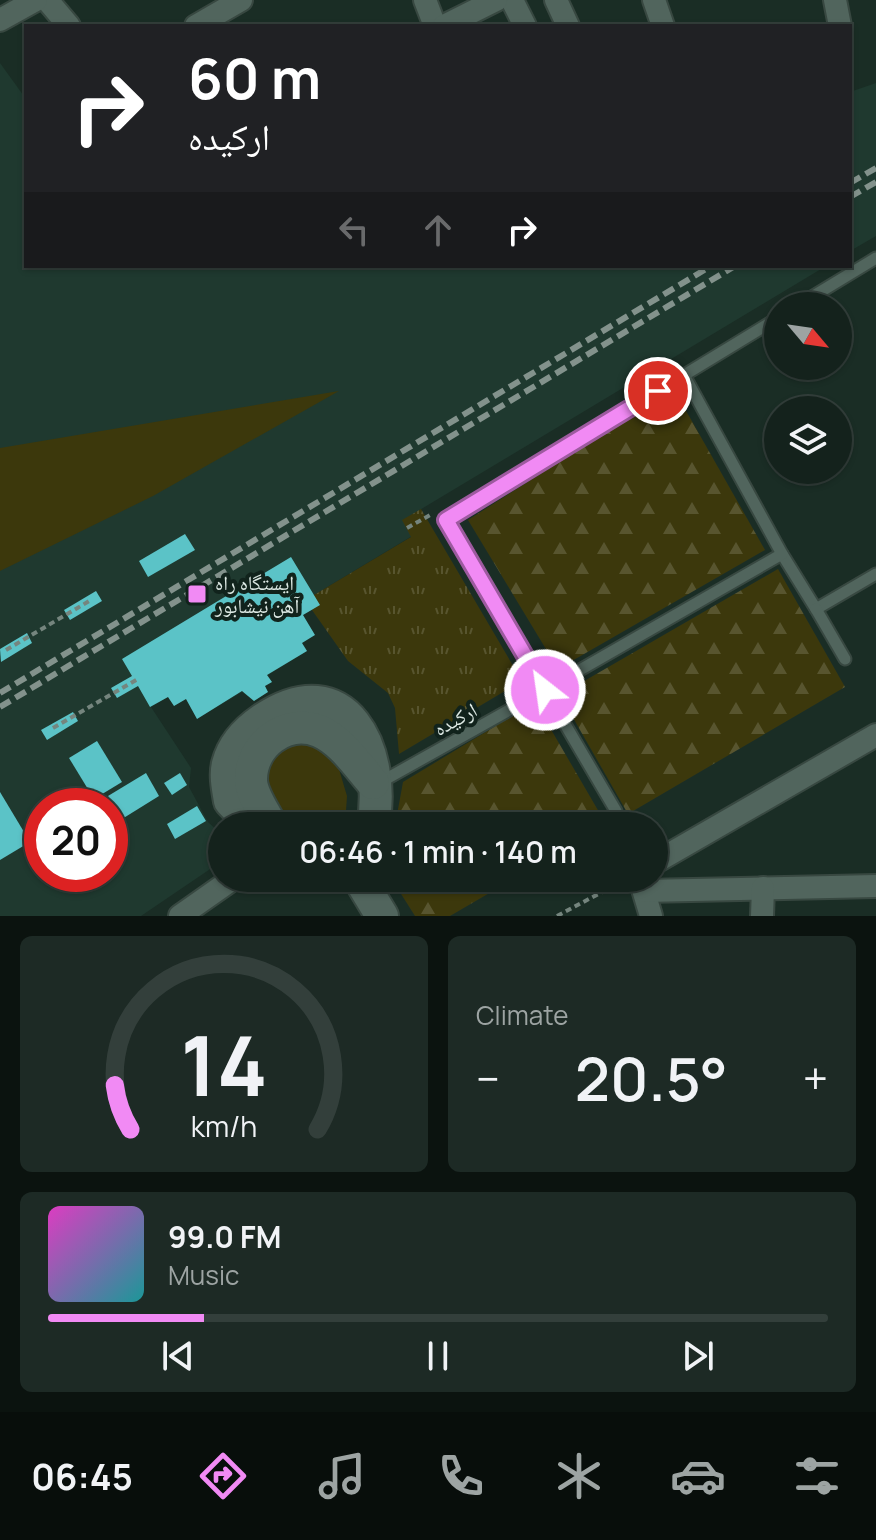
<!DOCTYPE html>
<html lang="en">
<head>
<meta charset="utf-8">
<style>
	:root { --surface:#14221c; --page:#1d2a25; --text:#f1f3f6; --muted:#9da4a3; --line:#333f3b; --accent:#f18af4 }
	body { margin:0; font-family:Manrope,"Noto Naskh Arabic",sans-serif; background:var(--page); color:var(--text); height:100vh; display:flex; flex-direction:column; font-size:30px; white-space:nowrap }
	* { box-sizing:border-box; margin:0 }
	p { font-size:26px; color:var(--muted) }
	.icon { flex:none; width:44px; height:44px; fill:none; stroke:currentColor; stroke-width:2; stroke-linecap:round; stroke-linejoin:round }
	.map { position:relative; height:916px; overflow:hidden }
	.drawer { display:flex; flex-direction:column; gap:20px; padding:20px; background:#0b130f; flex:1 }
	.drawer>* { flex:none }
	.banner { position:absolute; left:24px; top:24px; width:828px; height:244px; border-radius:0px; box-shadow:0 2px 6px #0004,0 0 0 2px var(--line); background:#202124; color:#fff; overflow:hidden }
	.needle { width:52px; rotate:119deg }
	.fabs { position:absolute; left:764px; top:292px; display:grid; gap:16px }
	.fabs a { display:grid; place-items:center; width:88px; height:88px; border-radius:50%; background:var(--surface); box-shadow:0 2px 6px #0004,0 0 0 2px var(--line); font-size:40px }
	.speed { position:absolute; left:24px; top:788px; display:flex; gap:16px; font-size:40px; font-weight:700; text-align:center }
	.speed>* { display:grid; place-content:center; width:104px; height:104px; border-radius:50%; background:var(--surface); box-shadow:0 2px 6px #0004,0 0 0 2px var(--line); line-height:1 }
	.speed .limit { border:12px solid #d22; background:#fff; color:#111 }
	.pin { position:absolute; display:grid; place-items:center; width:68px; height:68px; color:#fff; margin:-34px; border:4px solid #fff; border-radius:50%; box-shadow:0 2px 8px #0007 }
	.me { position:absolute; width:88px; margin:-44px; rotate:330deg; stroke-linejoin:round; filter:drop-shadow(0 0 6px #0008) }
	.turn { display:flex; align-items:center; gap:28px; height:168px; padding:0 32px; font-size:36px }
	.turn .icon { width:104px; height:104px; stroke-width:2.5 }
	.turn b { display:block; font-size:56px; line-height:68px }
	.lanes { display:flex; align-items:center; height:76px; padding:0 32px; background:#0003; justify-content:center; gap:40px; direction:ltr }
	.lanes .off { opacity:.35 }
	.big { font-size:60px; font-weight:600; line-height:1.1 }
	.drawer .widget { flex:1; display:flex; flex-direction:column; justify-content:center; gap:12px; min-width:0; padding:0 28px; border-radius:12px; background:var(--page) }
	.drawer .dial { align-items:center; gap:0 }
	.dial svg { height:208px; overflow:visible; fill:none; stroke:var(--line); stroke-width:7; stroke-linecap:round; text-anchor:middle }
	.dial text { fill:var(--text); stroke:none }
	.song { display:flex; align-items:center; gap:24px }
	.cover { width:96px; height:96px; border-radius:12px; background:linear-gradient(135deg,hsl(310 70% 55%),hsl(180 70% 35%)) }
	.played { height:8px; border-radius:4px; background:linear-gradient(90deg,var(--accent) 20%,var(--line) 20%) }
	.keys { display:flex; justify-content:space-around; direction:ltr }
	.heat { display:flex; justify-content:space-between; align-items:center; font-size:44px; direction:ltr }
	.drawer .tiles { flex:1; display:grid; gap:20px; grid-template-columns:1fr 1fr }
	.widget:last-child { grid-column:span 2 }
	.trip { position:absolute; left:208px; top:812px; width:460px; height:80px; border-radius:40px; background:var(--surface); box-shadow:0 2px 6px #0004,0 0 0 2px var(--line); font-weight:600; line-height:80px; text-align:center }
	.tabs { display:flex; height:128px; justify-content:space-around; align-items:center; background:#080e0b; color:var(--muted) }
	.tabs .icon { width:56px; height:56px }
	.tabs .current { color:var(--accent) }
	.tabs b { font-size:36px; color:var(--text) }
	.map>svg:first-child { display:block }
</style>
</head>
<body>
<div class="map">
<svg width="876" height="916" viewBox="0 0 876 916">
	<defs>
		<pattern id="forest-firs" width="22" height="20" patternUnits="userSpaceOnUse" patternTransform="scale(2)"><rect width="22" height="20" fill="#3c380c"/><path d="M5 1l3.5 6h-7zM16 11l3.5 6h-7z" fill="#58552f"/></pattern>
		<pattern id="park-tufts" width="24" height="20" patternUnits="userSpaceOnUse" patternTransform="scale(2)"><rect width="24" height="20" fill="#3c380c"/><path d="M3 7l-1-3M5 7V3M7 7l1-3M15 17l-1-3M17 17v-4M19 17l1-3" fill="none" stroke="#58552f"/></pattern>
	</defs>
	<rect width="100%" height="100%" fill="#1a2d25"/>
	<g fill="#1f392f" fill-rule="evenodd">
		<path d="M0,63L26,99V266H826L403,520L412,536L314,595L320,605L303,615L302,643L307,651L268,675L272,682L265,686L268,692L254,701L242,692L197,719L186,699L174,706L168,697L151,707L191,768L189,787L208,822L222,835V861L141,916H0ZM42,806H110V874H42Z"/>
		<path d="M876,83V236L850,251V92Z"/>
	</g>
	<g fill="#3c380c">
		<path d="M339,391L153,496L0,571V448Z"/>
		<path d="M303,738L336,759L347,796L345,826H297C267,800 262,792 272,753Z"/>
	</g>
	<g fill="url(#forest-firs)">
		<path d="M667,399L685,409L765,550L558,669L468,520L649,405Z"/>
		<path d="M778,569L845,687L628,814L560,695Z"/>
		<path d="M535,702L606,824L395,826L403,782Z"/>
		<path d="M391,878H515L450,916H415Z"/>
	</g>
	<path fill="url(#park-tufts)" d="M421,509L522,681L399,754L395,708L388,693L348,661L312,610L314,595L411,537L402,520Z"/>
	<g fill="#5bc3c7">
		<path d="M185,534L195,550L148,577L139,561Z"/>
		<path d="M291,557L320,605L303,615L315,635L302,643L307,651L267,675L272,682L265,686L268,692L254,701L242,691L197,719L186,699L174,706L168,697L150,707L138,686L117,698L111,688L132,676L122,659Z"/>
		<path d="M96,591L102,601L70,620L64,610Z"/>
		<path d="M27,633L32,643L1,662L0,649Z"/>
		<path d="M73,712L78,721L47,740L41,730Z"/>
		<path d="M97,741L122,782L94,799L69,758Z"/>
		<path d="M146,773L159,796L122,819L108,796Z"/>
		<path d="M180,773L187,785L172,795L164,783Z"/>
		<path d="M0,792L30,842L0,860Z"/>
		<path d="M197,806L206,821L175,839L167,824Z"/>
	</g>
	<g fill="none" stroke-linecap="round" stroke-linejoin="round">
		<g stroke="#384841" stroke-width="15">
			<g id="lane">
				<path d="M797,306L876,258"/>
				<path d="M782,554L816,609L876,574"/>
				<path d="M816,609L845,659"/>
				<path d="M379,783L545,690L446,520L778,318"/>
				<path d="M616,811L545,690L782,554L684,375"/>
			</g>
		</g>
		<g stroke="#384841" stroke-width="26">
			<g id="street">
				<path d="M47,0L69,26"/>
				<path d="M425,0L435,26"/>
				<path d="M512,0L525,26"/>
				<path d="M556,0L568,26"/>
				<path d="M654,0L663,26"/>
				<path d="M835,0L840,26"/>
				<path d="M0,20L36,0"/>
				<path d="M196,26L241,0"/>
				<path d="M444,26L496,0"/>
				<path d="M654,863L876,735"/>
				<path d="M640,879L651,916"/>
				<path d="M644,891L876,886"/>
				<path d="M180,916L234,878"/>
				<path d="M762,916L763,888"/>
			</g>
		</g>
		<g stroke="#384841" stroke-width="36">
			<g id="secondary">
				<path d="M254,826L230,801C228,789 225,775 228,764C233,745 246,731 262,720C346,663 387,751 373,826"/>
				<path d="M271,826C265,813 252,796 251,781C250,745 286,718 319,731C342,741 357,765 373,783"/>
				<path d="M359,878L382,916"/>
			</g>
		</g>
		<g stroke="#75857e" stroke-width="4" stroke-dasharray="6 4" stroke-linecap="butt">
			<path d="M407,528L432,514"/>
			<path d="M6,650L91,600"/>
			<path d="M53,728L138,679"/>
			<path d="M557,916L619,883"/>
		</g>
		<use href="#lane" stroke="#51655d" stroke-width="11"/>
		<use href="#street" stroke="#51655d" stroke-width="22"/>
		<use href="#secondary" stroke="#51655d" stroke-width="32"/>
		<g stroke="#83928c" stroke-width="6" stroke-dasharray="12 6" stroke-linecap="butt">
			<path d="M850,183L876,168"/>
			<path d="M850,197L876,182"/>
			<path d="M0,693L711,266"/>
			<path d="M0,707L735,266"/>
		</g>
	</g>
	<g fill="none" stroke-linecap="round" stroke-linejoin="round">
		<g stroke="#9d5a9f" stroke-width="20">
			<path id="route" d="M545,690L446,520L658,391"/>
		</g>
		<use href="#route" stroke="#f18af4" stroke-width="14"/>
	</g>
	<rect fill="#f18af4" stroke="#11231c" stroke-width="3" x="187" y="584" width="20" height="20" rx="4"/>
	<g text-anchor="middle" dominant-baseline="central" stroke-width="8" stroke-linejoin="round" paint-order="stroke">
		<g font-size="20" fill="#dde9e4" stroke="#11231c" text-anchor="start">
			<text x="215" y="582">ایستگاه راه‌<tspan x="215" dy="23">آهن نیشابور</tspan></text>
		</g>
		<g font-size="20" fill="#dde9e4" stroke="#11231c">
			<text transform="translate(455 719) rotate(-29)">ارکیده</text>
		</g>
	</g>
</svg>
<div class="fabs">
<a><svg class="needle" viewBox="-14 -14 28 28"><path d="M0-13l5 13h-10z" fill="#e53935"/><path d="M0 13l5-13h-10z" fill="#9da4a3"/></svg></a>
<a><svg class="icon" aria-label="layers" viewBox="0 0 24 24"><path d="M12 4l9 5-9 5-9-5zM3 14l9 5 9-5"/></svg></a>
</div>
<div class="speed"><div class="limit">20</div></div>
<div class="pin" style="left:658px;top:391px;background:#d93025"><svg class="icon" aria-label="arrive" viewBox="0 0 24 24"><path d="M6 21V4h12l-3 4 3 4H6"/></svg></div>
<svg class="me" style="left:545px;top:690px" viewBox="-20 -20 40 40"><circle r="17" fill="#f18af4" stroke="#fff" stroke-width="3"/><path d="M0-11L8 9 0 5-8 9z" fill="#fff"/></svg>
<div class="trip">06:46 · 1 min · 140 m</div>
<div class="banner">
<div class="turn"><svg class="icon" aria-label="right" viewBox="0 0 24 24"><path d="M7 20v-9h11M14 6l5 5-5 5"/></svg><div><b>60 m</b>ارکیده</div></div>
<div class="lanes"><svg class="icon off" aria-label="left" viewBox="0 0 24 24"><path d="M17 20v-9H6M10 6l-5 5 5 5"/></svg><svg class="icon off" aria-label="ahead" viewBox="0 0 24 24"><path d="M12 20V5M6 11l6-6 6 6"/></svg><svg class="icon" aria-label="right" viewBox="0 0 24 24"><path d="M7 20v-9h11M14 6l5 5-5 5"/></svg></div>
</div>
</div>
<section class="drawer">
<div class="tiles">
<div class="widget dial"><svg viewBox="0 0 100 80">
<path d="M14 69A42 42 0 1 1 86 69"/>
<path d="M14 69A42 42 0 0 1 8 52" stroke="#f18af4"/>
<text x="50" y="56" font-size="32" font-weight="700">14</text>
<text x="50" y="72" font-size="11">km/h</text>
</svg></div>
<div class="widget"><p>Climate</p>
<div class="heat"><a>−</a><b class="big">20.5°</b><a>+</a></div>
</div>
<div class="widget">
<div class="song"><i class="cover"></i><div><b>99.0 FM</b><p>Music</p></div></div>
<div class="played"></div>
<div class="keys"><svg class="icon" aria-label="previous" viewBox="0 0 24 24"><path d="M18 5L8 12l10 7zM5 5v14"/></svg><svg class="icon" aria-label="pause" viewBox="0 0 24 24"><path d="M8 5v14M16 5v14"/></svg><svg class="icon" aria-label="next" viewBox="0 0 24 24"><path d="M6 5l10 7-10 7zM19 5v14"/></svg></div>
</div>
</div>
</section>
<nav class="tabs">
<b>06:45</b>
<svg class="icon current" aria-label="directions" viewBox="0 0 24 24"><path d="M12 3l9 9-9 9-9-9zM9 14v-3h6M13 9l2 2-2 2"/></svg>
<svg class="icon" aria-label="music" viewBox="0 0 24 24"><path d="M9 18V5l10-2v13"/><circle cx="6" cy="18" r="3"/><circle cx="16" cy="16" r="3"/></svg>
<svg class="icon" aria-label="phone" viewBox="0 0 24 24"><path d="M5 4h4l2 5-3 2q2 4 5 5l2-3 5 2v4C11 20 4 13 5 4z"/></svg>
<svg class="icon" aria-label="climate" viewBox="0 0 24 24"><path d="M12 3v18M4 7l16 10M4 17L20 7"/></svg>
<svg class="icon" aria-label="car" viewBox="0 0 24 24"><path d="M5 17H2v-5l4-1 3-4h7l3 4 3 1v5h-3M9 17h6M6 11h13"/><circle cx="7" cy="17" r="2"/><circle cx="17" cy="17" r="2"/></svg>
<svg class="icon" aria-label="filters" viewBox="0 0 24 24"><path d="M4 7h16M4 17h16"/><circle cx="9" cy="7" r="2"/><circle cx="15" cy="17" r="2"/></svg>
</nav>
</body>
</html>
